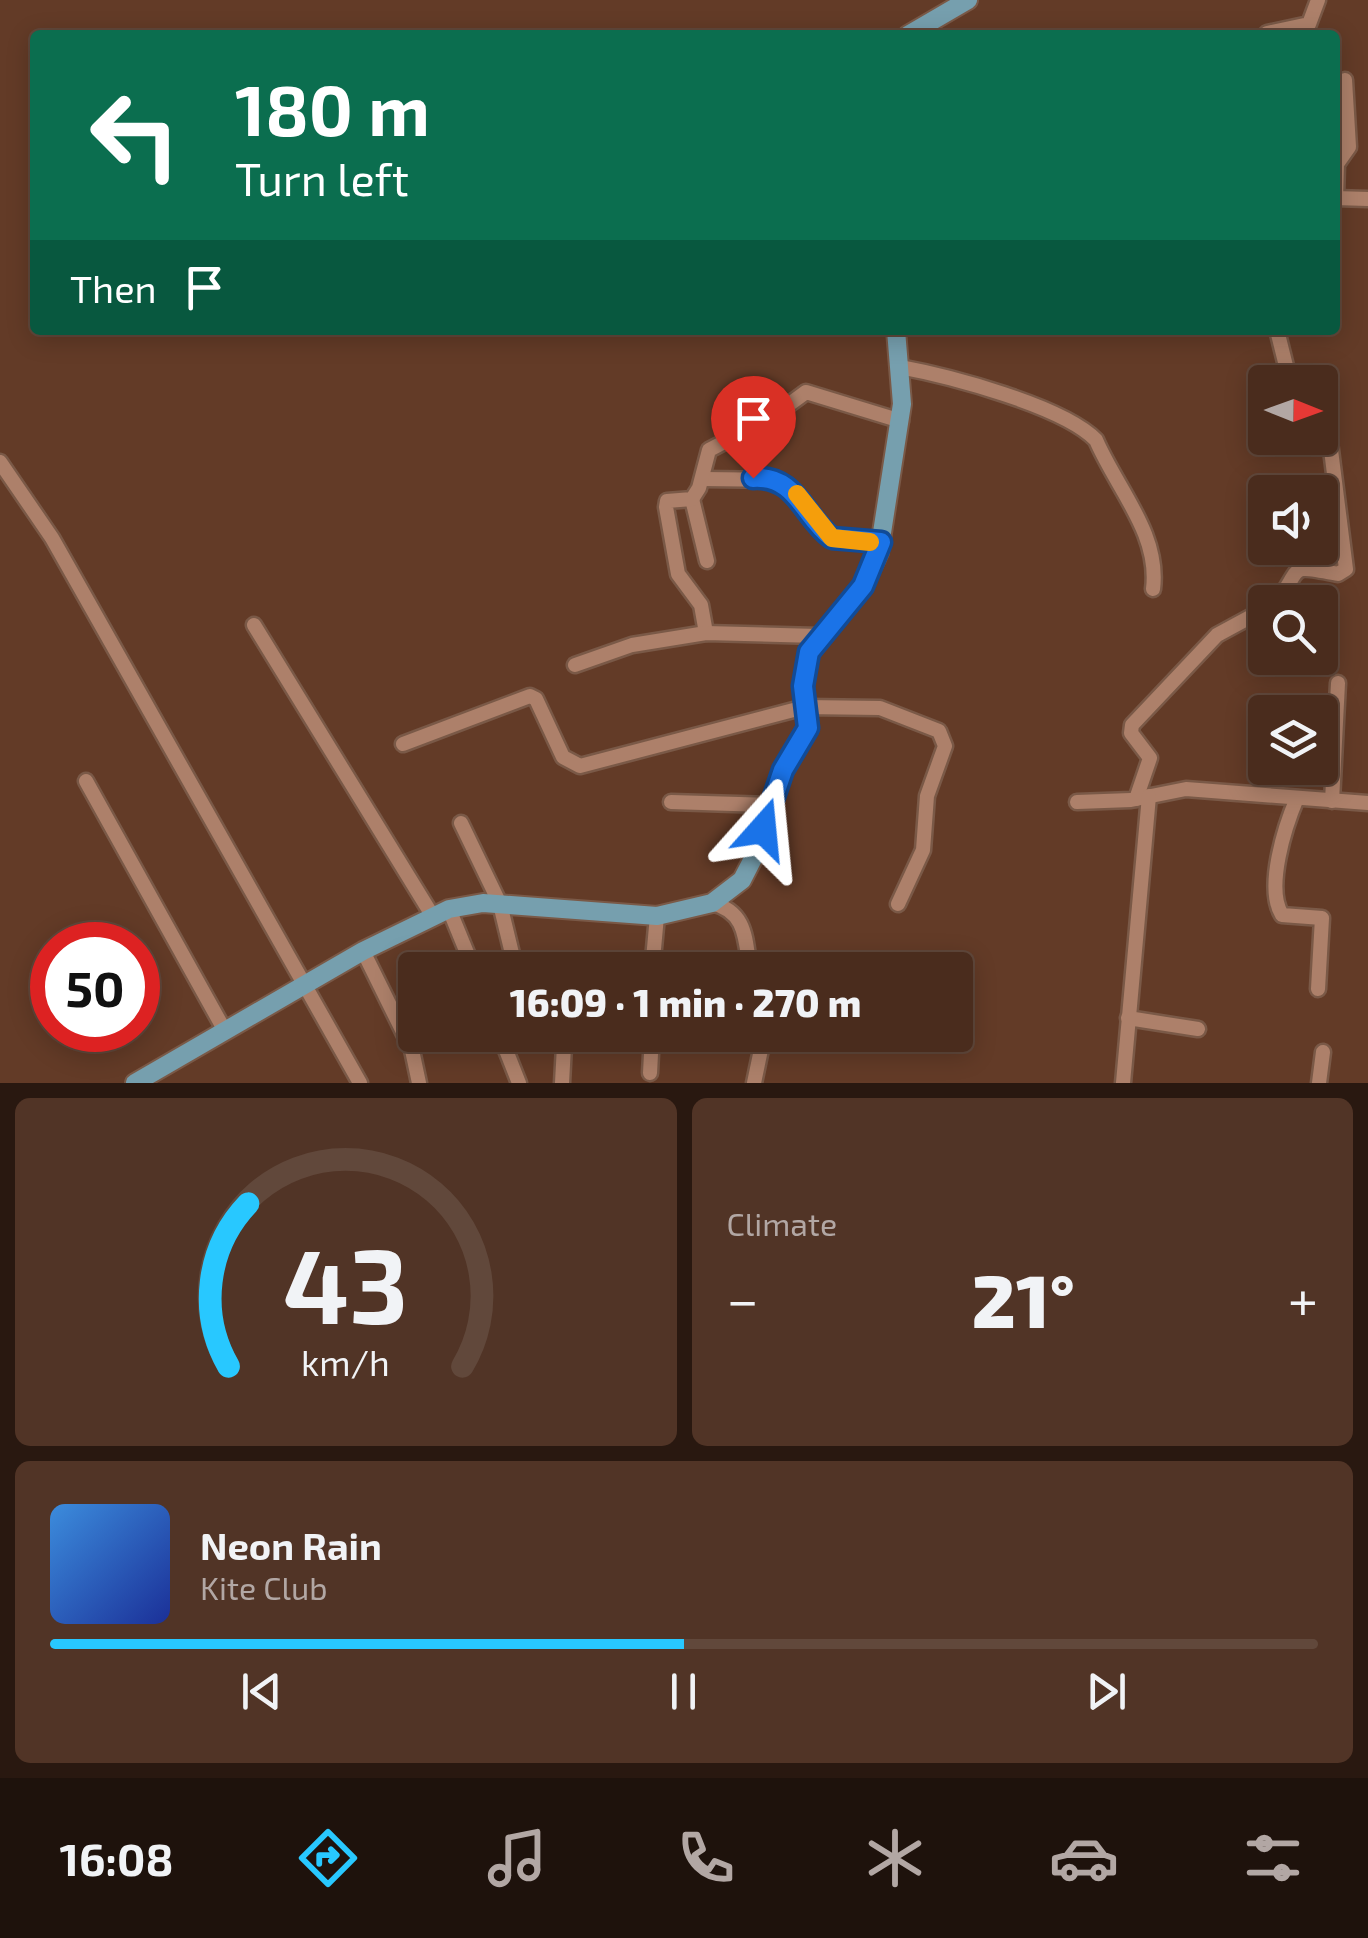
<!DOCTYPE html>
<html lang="en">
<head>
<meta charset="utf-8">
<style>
	:root { --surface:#4a2c1d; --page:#513426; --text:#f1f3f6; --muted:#b2a7a4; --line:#61483b; --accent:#28c8ff }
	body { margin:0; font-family:"Exo 2",sans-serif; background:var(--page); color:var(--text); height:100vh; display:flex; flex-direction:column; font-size:38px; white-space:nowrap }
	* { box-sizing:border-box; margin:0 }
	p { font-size:32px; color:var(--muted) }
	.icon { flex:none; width:55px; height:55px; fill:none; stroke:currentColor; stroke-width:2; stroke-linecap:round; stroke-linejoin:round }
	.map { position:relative; height:1083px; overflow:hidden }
	.sheet { display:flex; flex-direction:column; gap:15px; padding:15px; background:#291810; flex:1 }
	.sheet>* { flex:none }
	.hud { position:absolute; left:30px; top:30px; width:1310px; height:305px; border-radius:10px; box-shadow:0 5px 25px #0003,0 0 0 2px var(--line); background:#0b6e4f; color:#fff; overflow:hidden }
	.needle { width:65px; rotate:91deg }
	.buttons { position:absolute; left:1248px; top:365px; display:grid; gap:20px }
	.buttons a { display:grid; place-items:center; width:90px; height:90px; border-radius:10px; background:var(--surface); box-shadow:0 5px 25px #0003,0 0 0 2px var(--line); font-size:50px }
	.speed { position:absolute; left:30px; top:922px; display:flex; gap:20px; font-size:50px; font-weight:700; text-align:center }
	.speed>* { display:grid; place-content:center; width:130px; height:130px; border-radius:50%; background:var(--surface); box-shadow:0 5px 25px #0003,0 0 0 2px var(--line); line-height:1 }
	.speed .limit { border:15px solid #d22; background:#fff; color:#111 }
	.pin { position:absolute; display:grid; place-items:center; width:85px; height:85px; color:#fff; margin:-102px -42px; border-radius:50% 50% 50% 0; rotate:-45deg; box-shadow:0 0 10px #0007 }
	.pin .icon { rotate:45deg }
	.me { position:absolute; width:110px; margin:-55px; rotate:18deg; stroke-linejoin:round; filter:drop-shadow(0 0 8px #0008) }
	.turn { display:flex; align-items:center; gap:35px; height:210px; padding:0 40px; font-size:45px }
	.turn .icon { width:130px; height:130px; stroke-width:2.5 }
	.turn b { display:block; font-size:70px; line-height:85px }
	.then { display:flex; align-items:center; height:95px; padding:0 40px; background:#0003; gap:20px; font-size:38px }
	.big { font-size:75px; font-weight:800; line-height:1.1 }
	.sheet .widget { flex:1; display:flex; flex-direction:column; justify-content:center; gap:15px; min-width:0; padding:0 35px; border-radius:15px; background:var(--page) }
	.sheet .dial { align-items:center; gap:0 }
	.dial svg { height:260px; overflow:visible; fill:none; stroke:var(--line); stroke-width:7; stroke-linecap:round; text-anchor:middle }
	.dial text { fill:var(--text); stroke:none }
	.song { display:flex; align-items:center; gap:30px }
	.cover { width:120px; height:120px; border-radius:15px; background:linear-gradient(135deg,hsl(210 70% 55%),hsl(230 70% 35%)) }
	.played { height:10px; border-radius:5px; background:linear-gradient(90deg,var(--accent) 50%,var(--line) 50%) }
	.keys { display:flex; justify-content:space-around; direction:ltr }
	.heat { display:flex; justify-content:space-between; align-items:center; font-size:55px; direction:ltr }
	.sheet .tiles { flex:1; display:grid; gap:15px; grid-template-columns:1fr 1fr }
	.widget:last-child { grid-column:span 2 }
	.trip { position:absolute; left:398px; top:952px; width:575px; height:100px; border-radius:10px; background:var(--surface); box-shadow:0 5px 25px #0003,0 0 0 2px var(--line); font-weight:800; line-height:100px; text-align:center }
	.tab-bar { display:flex; height:160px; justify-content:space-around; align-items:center; background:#1e120c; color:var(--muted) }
	.tab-bar .icon { width:70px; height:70px }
	.tab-bar .active { color:var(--accent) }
	.tab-bar b { font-size:45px; color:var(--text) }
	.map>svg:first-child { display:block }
</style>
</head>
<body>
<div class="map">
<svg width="1368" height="1083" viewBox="0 0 1368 1083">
	<rect width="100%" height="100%" fill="#633b27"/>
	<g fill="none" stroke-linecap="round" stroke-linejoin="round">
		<g stroke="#7a5947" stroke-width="19">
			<g id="minor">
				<path d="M1267,33L1309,24L1318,0"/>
				<path d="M1335,198L1368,199"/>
				<path d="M1336,198L1337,164L1349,147L1345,80"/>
				<path d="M1277,330L1290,382"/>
				<path d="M900,367C949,376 1063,406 1096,440C1117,489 1160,534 1153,589"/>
				<path d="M0,462L52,538L360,1083"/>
				<path d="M703,479L773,480L796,493L832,538L881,542"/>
				<path d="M692,499L707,561"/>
				<path d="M1277,602C1303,566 1287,564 1338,574L1346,569L1330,442L1320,432"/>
				<path d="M254,625L432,915"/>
				<path d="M706,633L701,605L678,574L666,507L667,501L692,499L699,488L709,450L772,417L806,392L901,421"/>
				<path d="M575,665L632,645L706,633L818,636"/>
				<path d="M403,744L530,696L536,699L563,757L580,766L805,707L880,708L939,731L945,746L927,796L923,850L898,904"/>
				<path d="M86,781L225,1031"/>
				<path d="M1297,798C1285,826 1265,888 1282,915L1322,918L1318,989"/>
				<path d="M1136,799L1150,758L1131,733L1132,725L1217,635L1265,609"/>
				<path d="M1332,801L1338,683"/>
				<path d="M671,802L768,805"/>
				<path d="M1077,802L1131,800L1186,789L1368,803"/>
				<path d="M461,823L500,904L516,970"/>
				<path d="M712,903C747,912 745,939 750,970"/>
				<path d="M449,909L474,970"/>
				<path d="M363,951L412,1050L419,1083"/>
				<path d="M652,970L657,916"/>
				<path d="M1128,1018L1198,1029"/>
				<path d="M500,1035L519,1083"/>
				<path d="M545,1035L546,1037"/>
				<path d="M650,1073L652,1035"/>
				<path d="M562,1083L564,1046L569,1035"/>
				<path d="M754,1083L764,1035"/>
				<path d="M1123,1083L1149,796"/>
				<path d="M1319,1083L1323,1052"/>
			</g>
		</g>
		<g stroke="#7a5947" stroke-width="22">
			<g id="major">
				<path d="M908,35L968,0"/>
				<path d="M135,1083L363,951L449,909L483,903L657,916L712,903L742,880L757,851L783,770L808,728L803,685L809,652L863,586L879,552L902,404L896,330"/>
			</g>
		</g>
		<use href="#minor" stroke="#ad806a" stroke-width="14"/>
		<use href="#major" stroke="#769fae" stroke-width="18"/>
	</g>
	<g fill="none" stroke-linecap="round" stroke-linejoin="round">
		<g stroke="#114b97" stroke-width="25">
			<path id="route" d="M753,478C797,475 803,517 832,538L881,542L863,586L809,652L803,686L808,728L783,770L763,829"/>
		</g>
		<use href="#route" stroke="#1a73e8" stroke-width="18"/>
		<path stroke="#f59e0b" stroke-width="18" d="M797,494L832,538L870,542"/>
	</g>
</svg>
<div class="buttons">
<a><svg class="needle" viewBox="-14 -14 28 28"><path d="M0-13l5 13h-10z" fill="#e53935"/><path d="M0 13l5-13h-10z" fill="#b2a7a4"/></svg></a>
<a><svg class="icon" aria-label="sound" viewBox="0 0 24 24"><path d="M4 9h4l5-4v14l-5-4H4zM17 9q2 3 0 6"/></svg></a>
<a><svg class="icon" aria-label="search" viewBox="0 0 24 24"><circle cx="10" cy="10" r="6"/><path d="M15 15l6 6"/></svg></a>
<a><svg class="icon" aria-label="layers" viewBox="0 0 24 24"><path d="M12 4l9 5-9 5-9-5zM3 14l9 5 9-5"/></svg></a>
</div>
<div class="speed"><div class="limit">50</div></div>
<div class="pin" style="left:753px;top:478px;background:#d93025"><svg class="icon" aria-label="arrive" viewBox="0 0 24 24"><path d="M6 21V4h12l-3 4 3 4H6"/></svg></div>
<svg class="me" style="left:763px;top:829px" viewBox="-20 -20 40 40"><path d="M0-17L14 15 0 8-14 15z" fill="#1a73e8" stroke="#fff" stroke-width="4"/></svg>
<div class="trip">16:09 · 1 min · 270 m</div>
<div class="hud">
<div class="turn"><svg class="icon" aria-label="left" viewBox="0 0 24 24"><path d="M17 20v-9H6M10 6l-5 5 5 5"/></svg><div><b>180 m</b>Turn left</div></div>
<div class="then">Then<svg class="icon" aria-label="arrive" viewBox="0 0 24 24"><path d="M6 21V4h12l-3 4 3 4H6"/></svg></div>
</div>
</div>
<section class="sheet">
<div class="tiles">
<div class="widget dial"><svg viewBox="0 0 100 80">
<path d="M14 69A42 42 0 1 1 86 69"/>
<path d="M14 69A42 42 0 0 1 20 19" stroke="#28c8ff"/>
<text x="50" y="56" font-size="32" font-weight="700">43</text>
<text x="50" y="72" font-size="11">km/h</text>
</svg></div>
<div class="widget"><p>Climate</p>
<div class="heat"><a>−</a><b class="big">21°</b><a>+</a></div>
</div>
<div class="widget">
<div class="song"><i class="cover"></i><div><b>Neon Rain</b><p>Kite Club</p></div></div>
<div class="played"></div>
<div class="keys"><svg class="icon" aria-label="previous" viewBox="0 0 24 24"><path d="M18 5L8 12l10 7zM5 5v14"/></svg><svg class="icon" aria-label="pause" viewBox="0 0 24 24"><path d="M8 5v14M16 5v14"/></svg><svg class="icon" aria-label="next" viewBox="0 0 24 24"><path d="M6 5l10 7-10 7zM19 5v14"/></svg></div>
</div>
</div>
</section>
<nav class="tab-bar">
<b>16:08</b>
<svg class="icon active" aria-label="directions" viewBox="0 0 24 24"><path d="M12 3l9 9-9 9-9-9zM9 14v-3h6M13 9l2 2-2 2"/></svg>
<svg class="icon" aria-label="music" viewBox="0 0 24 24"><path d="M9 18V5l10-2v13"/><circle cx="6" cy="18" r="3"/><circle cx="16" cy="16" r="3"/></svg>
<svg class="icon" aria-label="phone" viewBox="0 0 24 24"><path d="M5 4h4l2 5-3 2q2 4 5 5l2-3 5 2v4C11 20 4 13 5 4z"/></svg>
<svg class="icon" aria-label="climate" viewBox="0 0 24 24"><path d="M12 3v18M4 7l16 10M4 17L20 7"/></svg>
<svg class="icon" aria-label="car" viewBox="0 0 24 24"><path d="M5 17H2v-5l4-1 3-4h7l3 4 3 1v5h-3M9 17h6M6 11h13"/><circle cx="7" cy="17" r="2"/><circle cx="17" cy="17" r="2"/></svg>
<svg class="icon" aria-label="filters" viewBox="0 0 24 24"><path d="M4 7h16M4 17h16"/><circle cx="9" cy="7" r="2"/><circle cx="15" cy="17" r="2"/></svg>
</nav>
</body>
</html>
